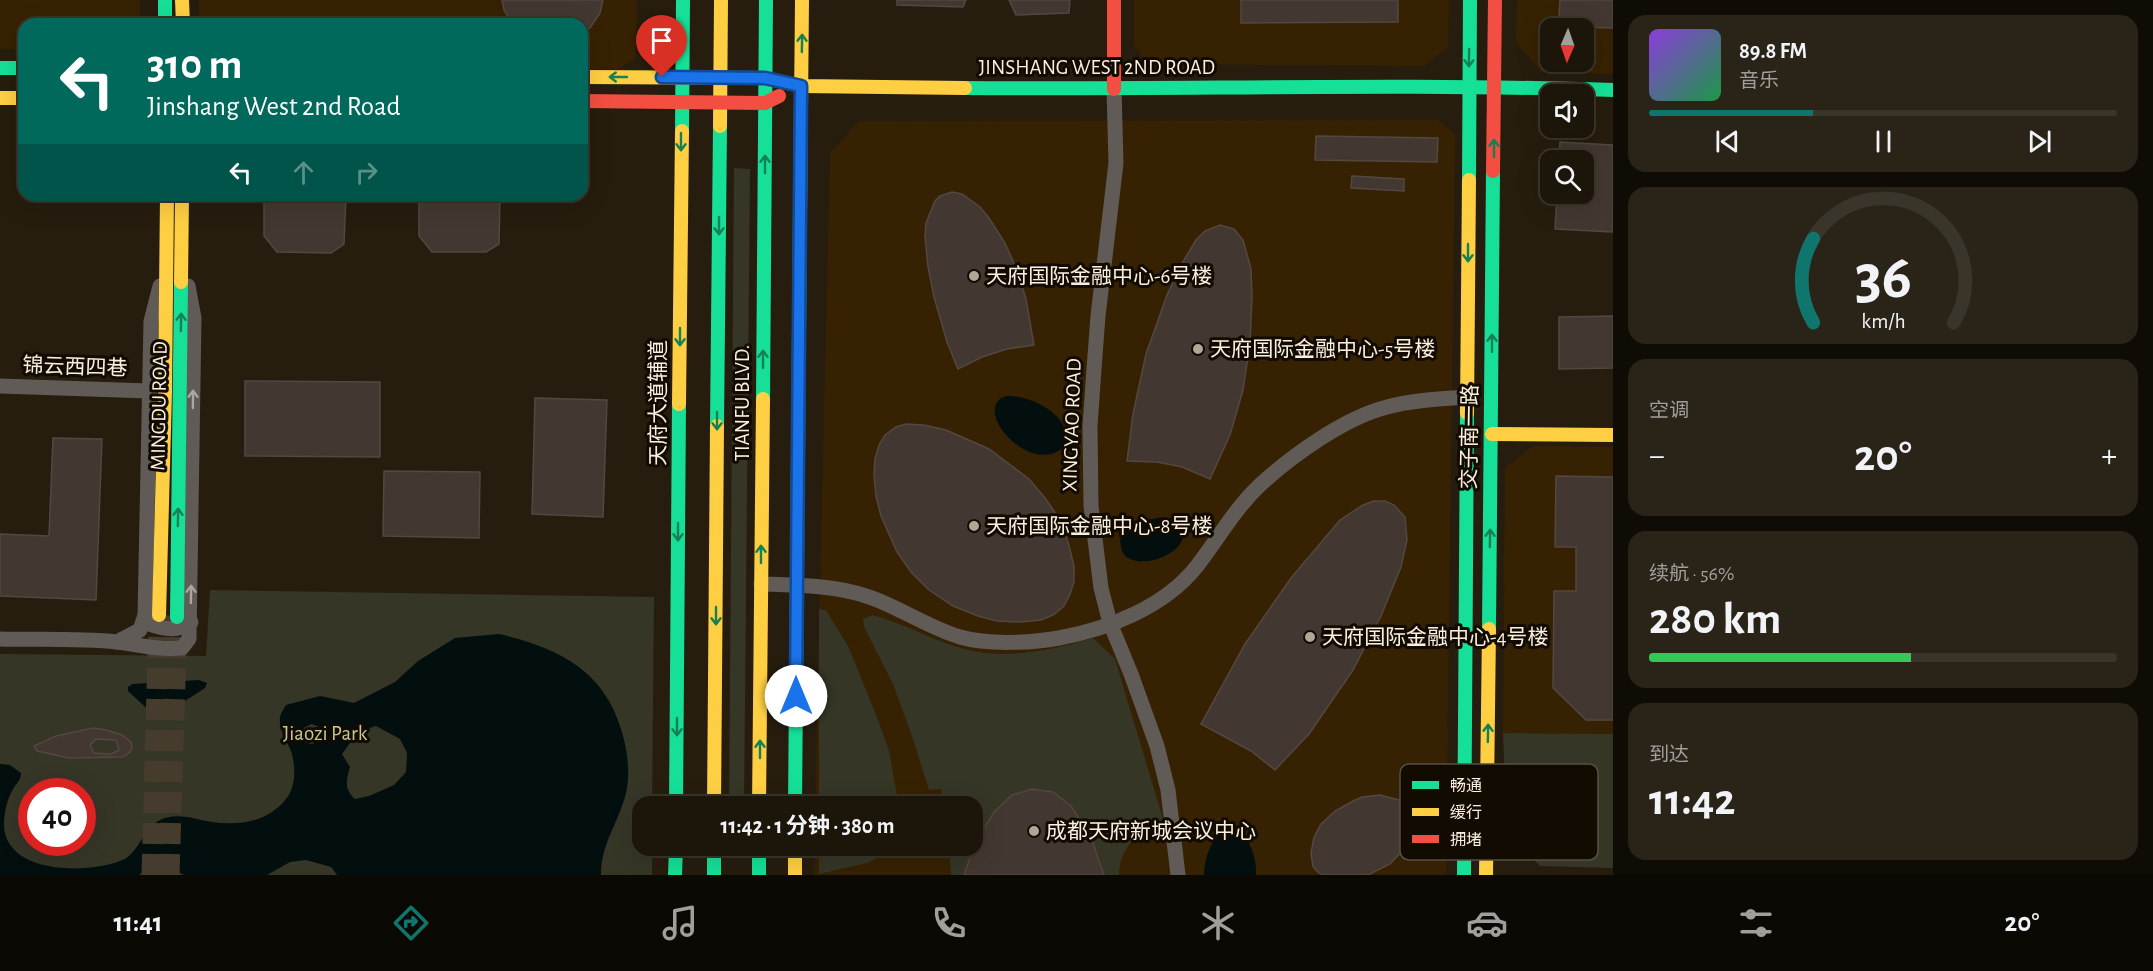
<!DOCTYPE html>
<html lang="zh">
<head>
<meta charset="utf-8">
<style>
	:root { --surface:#1c160a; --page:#292318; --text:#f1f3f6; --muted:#a09f9c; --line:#3a352b; --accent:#0f766e }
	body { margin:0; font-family:"Alegreya Sans","Noto Sans SC",sans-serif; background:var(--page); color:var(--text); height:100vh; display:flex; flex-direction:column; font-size:22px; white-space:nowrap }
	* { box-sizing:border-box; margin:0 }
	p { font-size:20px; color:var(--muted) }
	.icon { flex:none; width:33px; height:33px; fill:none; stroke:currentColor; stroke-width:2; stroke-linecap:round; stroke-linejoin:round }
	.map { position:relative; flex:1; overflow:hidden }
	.details { display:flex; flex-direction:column; gap:15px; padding:15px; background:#0f0c06; width:540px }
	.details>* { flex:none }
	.hud { position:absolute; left:18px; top:18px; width:570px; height:183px; border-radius:18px; box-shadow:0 6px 24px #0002,0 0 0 2px var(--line); background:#00695c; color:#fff; overflow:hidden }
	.needle { width:39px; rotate:182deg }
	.tools { position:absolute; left:1540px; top:18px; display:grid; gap:12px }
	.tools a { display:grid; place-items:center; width:54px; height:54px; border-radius:12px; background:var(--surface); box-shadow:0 6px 24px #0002,0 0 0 2px var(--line); font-size:30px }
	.speed { position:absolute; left:18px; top:778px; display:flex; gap:12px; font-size:30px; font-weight:700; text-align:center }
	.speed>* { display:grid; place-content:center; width:78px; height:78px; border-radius:50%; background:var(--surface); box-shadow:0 6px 24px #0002,0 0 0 2px var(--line); line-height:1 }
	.speed .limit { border:9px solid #d22; background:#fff; color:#111 }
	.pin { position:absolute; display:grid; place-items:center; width:51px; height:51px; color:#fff; margin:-62px -26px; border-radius:50% 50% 50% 0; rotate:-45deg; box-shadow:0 0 6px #0007 }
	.pin .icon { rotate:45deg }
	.me { position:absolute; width:66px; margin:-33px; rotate:0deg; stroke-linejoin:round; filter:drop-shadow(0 0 4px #0008) }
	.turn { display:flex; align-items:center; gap:21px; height:126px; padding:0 30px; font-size:27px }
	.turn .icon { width:78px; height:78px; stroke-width:2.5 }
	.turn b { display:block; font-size:42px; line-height:51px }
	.lanes { display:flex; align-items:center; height:57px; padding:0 30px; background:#0003; justify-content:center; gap:30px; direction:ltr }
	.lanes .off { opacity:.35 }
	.big { font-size:45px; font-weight:700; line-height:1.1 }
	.details .widget { flex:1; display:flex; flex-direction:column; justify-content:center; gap:9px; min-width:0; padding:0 21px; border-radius:18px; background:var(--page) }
	.details .dial { align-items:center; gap:0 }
	.dial svg { height:156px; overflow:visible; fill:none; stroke:var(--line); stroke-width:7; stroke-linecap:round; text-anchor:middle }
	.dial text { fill:var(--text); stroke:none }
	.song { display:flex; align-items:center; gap:18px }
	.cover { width:72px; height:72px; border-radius:9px; background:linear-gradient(135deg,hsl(270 70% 55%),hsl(140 70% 35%)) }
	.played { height:6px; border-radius:3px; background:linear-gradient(90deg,var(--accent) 35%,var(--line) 35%) }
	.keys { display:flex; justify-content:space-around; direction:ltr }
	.heat { display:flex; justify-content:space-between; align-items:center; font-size:33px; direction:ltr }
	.charge { height:9px; border-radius:4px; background:linear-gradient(90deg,#34c759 56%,var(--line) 0) }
	.trip { position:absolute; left:632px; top:796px; width:351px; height:60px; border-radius:18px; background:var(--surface); box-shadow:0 6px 24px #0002,0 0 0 2px var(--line); font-weight:700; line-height:60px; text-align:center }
	.menu { display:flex; height:96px; justify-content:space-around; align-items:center; background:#0b0904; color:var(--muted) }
	.menu .icon { width:42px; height:42px }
	.menu .current { color:var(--accent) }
	.menu b { font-size:27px; color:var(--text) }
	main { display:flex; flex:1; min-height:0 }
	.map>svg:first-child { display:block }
</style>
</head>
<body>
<main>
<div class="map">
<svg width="1613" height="875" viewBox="0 0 1613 875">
	<rect width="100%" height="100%" fill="#261d0e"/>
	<g fill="#362202" fill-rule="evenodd">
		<path d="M0,0H140V24H24V49H0Z"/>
		<path d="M199,0H637L636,57L619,69H582V24H199Z"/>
		<path d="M1134,0H1449L1448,47L1425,66L1147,64L1134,45Z"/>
		<path d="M1517,0H1613V74L1541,72L1516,42ZM1551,28H1584V62H1551Z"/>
		<path d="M1438,120L1455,134L1446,875H814L815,846H972V807H815L830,153L859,121Z"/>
		<path d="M1533,446L1613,447V734L1503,733L1505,468Z"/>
	</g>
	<g fill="#363627" fill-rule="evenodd">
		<path d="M734,168L750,169L744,807H729Z"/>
		<path d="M210,590L654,597L652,807H642V846H652V875H0V654L206,656ZM32,792H82V843H32Z"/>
		<path d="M819,609L826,610L849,648L878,720L889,751L899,807H819Z"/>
		<path d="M872,615C907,624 938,644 973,651C1011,659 1057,649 1093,638L1115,659L1163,819C1158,828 1151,829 1143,833C1126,843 1120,857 1119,875H1104C1101,857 1092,839 1083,824C1072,805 1059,790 1037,789C996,787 974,842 964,875H951L949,846H972V807H944L941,789L929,790L913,739L893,684L864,627L863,619Z"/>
		<path d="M1503,733L1613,734V868L1540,866L1507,831Z"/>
		<path d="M819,846H894L893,850L867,863L819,874Z"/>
	</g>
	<g fill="#030f0f" fill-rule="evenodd">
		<path d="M1007,396C1031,395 1073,416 1066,445C1031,481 968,406 1007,396Z"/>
		<path d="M1165,517L1180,521C1198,548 1149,570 1128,558C1122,555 1121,547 1120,541C1126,523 1148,519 1165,517Z"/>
		<path d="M499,634C556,647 603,669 621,729C627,748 630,769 627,788C621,820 601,841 601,875H337L331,867L306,860L290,862L267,875H184L165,865L146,869L139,875H0V764L10,765L21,773C21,781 16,783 13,789C7,799 4,813 4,824C4,875 90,875 125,859C140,849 144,829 158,821C176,811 194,819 212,822C239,826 268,822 286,799C296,787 296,766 291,751C287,741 278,728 280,717C281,713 284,708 286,705L320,696L354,703L395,682L418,661L455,638ZM312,724L319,727L326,735L323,741L311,744L304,742L302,731L305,727ZM376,726L400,739L407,753L406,772L394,785L369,796L355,799C344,789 346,781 350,767L342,754L358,732Z"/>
		<path d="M199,680L207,683L205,688L160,717L155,716L128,691V687L132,684Z"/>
		<path d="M1227,827C1248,828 1257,858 1256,875H1204C1204,857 1212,837 1227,827Z"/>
	</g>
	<g fill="#433831" stroke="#534740" stroke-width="1.5" fill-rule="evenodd">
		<path d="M502,0H603L600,13L590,28L582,34V24H512L504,10Z"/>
		<path d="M897,0H966L963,7L897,5Z"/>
		<path d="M1009,0H1070L1069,13L1016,15Z"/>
		<path d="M1241,0H1398V22L1241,23Z"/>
		<path d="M1560,0H1613V28L1577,27V17H1559Z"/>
		<path d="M1316,136L1438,138L1437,162L1315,160Z"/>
		<path d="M1560,142L1613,145V232L1555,229L1557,194H1584V160H1559Z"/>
		<path d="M1352,176L1404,179V191L1351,188Z"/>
		<path d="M952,192L962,194L980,207L989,218L1005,243L1017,270L1026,299L1034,345L1007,349L982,357L958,369L947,342L934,297L928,267L925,237L926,223L935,201L940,196Z"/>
		<path d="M264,195H346L344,244L331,253L277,252L264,236Z"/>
		<path d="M419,195H500L499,244L486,252H432L419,236Z"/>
		<path d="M1220,225L1234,229L1243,240L1251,269L1252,296L1250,343L1243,390L1230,435L1210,479L1182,467L1157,462L1127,461L1133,414L1146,354L1167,295L1181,265L1196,240L1205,231Z"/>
		<path d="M1613,316V368L1559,369V317Z"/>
		<path d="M245,381L380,382V457L245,456Z"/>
		<path d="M535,398L607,400L603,517L532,514Z"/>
		<path d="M906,424L924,425L946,430L989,449L1029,479L1045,498L1059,518L1068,542L1074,566V582L1070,594L1064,606L1053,615L1041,620L1020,622L997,621L978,616L953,606L929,590L911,572L897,552L881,516L876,496L874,474L875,459L879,445L885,435L896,427Z"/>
		<path d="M53,438L102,439L96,600L0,596V534L49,536Z"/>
		<path d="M384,471L480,472L479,538L383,536Z"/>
		<path d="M1556,476L1613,477V720H1586L1553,688L1554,591H1576V547H1555Z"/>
		<path d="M1374,501H1385L1394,505L1405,517L1407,540L1401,567L1381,616L1353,670L1309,734L1275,770L1251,751L1201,724L1245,644L1291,578L1340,520L1363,505Z"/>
		<path d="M93,728L106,730L122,735L131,742L132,748L130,752L123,757L69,758L37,751L34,746L56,736ZM96,739L116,740L119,750L111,754L94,753L90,745Z"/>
		<path d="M1032,789L1053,792L1071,806L1091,837L1104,875H964L976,841L994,812L1012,795Z"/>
		<path d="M1380,795L1399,800L1410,811L1414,826L1409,842L1404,849L1390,864L1368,875H1322L1318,872L1313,867L1311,853L1314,837L1321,824L1335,811L1353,801L1362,797Z"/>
	</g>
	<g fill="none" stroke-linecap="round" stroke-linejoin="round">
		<g stroke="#463c2d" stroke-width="21" stroke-dasharray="21 10" stroke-linecap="butt">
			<path d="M152,875L159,615"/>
			<path d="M169,875L177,617"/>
		</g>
		<g stroke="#615b57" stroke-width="15">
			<path d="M1114,89L1116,163L1098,316L1094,369L1090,426L1091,506L1101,588L1110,623L1131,674L1157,746L1168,790L1178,875"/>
			<path d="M0,386L149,391"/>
			<path d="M761,584C792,585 825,585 856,593C892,602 924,626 960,637C988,645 1031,643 1059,638C1108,629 1165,607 1197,566C1218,539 1235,508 1261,484C1293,455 1344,418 1387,407C1413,400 1441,399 1468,397"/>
			<path d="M145,615L149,624C163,629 178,632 191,622"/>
			<path d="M0,639C39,640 79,638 117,642C141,645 157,650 182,648L189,639L194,318L188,286"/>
			<path d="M117,642L140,630L145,615L151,321L160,286"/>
		</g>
		<g stroke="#16e098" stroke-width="14">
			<path d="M165,0V24"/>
			<path d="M0,68H24"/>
			<path d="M965,88C1181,90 1397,83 1613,90"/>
			<path d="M682,131L683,0"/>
			<path d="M1469,180L1470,0"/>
			<path d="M763,399L766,0"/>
			<path d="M717,426L720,126"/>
			<path d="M177,617L181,282"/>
			<path d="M1489,629L1493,171"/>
			<path d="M676,807L679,404"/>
			<path d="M795,807L800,214"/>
			<path d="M714,846V875"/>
			<path d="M759,846V875"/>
			<path d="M675,875L676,846"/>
			<path d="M1464,875L1467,413"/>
		</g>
		<g stroke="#ffcf43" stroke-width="14">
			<path d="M182,0L183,24"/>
			<path d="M582,77L765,78L801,86L965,88"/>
			<path d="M0,98H24"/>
			<path d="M720,126L721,0"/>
			<path d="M800,214L802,0"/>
			<path d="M181,282L182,195"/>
			<path d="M679,404L682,131"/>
			<path d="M1467,413L1469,180"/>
			<path d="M1492,434L1613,435"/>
			<path d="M159,615L165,391L167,195"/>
			<path d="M714,807L717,426"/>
			<path d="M759,807L763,399"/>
			<path d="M795,846V875"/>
			<path d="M1486,875L1489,629"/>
		</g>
		<g stroke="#f24e42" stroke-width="14">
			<path d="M1114,0V89"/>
			<path d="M582,101L765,103L779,96"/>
			<path d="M1493,171L1495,0"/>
		</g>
	</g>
	<defs><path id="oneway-shaft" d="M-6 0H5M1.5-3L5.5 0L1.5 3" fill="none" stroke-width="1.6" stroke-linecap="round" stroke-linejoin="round" transform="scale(1.5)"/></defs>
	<g stroke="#148054">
		<use href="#oneway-shaft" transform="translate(802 43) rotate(-89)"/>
		<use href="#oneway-shaft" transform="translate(1469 58) rotate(91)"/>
		<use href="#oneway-shaft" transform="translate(618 77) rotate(180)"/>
		<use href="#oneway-shaft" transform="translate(681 142) rotate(90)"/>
		<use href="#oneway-shaft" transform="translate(1494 148) rotate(-90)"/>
		<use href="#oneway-shaft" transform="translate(765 164) rotate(-90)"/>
		<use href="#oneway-shaft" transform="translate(719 226) rotate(90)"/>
		<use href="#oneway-shaft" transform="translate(1468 253) rotate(90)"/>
		<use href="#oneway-shaft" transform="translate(181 322) rotate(-89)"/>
		<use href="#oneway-shaft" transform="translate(680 337) rotate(90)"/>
		<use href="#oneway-shaft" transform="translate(1492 343) rotate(-90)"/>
		<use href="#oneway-shaft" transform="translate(763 359) rotate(-90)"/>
		<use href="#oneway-shaft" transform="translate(717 421) rotate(90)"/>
		<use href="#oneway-shaft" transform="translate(178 517) rotate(-89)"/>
		<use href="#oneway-shaft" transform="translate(678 532) rotate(90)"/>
		<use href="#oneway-shaft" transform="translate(1490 538) rotate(-89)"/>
		<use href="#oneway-shaft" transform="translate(761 554) rotate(-90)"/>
		<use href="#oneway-shaft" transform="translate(716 616) rotate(90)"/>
		<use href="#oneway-shaft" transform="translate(677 727) rotate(90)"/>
		<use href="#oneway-shaft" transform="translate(1488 733) rotate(-89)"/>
		<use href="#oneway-shaft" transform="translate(760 749) rotate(-90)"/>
	</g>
	<g stroke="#aea59b">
		<use href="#oneway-shaft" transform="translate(193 399) rotate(-89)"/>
		<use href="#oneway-shaft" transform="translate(191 594) rotate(-89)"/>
	</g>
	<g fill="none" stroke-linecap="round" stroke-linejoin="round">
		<g stroke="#114b97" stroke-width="15">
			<path id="route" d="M662,77L765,78L801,86L796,696"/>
		</g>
		<use href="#route" stroke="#1a73e8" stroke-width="10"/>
	</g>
	<g fill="#b0a696" stroke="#120b02" stroke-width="2">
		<circle cx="974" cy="276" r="6"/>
		<circle cx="1198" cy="349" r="6"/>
		<circle cx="974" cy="526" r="6"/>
		<circle cx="1310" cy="637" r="6"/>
		<circle cx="1034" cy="831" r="6"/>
	</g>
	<g text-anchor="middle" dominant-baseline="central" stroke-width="6" stroke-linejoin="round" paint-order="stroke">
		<g font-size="21" fill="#fbefdf" stroke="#120b02">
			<text x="1097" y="67">JINSHANG WEST 2ND ROAD</text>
			<text transform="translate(75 367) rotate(2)">锦云西四巷</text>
			<text transform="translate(658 403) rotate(-90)">天府大道辅道</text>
			<text transform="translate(742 403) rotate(-90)">TIANFU BLVD.</text>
			<text transform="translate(159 406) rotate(-89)">MINGDU ROAD</text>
			<text transform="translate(1072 425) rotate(-88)">XINGYAO ROAD</text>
			<text transform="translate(1470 437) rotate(-89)">交子南一路</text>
		</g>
		<g font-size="21" fill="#fbefdf" stroke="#120b02" text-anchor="start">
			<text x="986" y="276">天府国际金融中心-6号楼</text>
			<text x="1210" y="349">天府国际金融中心-5号楼</text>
			<text x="986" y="526">天府国际金融中心-8号楼</text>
			<text x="1322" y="637">天府国际金融中心-4号楼</text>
			<text x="1046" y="831">成都天府新城会议中心</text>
		</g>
		<g font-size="21" fill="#c5c893" stroke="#120b02">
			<text x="325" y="733">Jiaozi Park</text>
		</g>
	</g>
	<rect x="1400" y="764" width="198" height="96" rx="9" fill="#120b02" stroke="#584f44" stroke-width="1.5"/>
	<rect x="1412" y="781" width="27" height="8" fill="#16e098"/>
	<rect x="1412" y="808" width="27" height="8" fill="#ffcf43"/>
	<rect x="1412" y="835" width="27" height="8" fill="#f24e42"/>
	<g font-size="16" fill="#fbefdf">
		<text x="1450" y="791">畅通</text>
		<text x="1450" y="818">缓行</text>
		<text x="1450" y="845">拥堵</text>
	</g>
</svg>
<div class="tools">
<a><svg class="needle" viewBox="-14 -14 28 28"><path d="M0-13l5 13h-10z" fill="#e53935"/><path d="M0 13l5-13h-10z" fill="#a09f9c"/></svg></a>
<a><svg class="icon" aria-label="sound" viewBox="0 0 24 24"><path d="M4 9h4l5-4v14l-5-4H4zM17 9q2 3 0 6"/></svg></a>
<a><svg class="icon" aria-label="search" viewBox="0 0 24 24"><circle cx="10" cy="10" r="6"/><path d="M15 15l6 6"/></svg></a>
</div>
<div class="speed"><div class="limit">40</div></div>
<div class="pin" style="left:662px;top:77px;background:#d93025"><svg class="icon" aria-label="arrive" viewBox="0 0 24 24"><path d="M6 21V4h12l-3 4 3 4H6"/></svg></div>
<svg class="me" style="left:796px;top:696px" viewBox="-20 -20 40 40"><circle r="19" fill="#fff"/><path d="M0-13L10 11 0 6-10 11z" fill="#1a73e8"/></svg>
<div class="trip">11:42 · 1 分钟 · 380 m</div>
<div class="hud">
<div class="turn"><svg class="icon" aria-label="left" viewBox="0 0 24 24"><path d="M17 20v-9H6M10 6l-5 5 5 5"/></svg><div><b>310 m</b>Jinshang West 2nd Road</div></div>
<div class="lanes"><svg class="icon" aria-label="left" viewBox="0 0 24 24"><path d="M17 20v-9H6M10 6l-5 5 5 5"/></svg><svg class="icon off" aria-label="ahead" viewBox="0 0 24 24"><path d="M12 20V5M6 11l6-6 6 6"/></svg><svg class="icon off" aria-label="right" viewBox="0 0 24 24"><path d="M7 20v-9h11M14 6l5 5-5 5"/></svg></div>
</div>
</div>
<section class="details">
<div class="widget">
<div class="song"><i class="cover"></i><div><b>89.8 FM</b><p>音乐</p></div></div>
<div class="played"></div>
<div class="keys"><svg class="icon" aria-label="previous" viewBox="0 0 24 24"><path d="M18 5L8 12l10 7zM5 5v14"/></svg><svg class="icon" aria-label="pause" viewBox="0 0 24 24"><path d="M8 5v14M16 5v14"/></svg><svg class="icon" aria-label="next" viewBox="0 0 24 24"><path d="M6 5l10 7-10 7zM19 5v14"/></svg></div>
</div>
<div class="widget dial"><svg viewBox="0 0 100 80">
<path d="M14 69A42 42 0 1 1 86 69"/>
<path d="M14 69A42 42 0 0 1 14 26" stroke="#0f766e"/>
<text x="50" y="56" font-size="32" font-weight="700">36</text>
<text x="50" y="72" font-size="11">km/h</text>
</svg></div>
<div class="widget"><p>空调</p>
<div class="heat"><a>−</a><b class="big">20°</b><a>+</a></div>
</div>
<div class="widget"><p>续航 · 56%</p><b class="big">280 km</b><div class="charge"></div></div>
<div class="widget"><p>到达</p><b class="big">11:42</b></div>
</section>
</main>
<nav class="menu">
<b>11:41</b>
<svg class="icon current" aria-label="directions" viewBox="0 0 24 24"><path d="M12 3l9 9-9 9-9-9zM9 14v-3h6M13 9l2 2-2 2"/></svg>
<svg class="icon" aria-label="music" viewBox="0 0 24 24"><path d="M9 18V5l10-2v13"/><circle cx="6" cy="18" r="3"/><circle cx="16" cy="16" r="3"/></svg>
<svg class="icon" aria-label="phone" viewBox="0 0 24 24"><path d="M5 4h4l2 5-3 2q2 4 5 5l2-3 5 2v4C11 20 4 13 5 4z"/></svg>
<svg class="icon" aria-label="climate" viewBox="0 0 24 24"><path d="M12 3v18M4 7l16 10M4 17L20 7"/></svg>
<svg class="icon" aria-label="car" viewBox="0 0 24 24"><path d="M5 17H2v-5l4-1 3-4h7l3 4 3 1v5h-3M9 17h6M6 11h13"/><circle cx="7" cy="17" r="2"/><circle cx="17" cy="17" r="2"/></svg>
<svg class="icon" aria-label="filters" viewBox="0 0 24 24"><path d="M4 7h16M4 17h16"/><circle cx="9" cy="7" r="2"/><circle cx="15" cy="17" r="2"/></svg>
<b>20°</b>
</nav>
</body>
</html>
